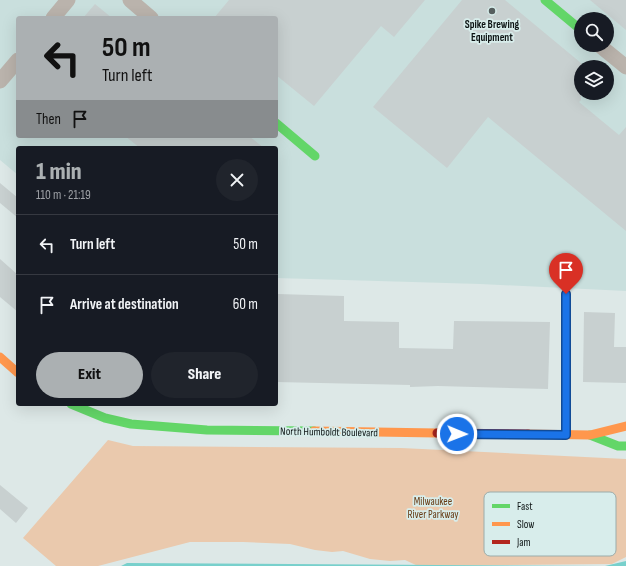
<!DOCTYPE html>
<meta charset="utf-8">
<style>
body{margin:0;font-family:"Sofia Sans Condensed",sans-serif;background:#20242c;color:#f1f3f6;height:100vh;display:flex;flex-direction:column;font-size:15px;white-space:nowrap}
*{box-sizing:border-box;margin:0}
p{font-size:13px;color:#9ea1a6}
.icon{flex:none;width:22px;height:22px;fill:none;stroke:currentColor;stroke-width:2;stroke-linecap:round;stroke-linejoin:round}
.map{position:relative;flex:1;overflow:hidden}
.details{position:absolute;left:16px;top:146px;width:262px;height:260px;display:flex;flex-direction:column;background:#171b24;border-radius:4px;box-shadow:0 4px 16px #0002}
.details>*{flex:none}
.hud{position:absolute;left:16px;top:16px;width:262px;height:122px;border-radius:4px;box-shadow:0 4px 16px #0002;background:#abb0b2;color:#111;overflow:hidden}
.fabs{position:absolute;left:574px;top:12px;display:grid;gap:8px}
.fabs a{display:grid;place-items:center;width:40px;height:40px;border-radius:50%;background:#171b24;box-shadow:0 4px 16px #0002;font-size:20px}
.pin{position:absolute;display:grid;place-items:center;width:34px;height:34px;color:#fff;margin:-41px -17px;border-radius:50% 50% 50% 0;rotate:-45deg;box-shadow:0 0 4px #0007}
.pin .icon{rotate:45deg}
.me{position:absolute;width:44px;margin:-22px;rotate:91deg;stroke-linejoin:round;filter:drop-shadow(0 0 3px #0008)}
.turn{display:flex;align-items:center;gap:14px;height:84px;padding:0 20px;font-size:18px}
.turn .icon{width:52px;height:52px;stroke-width:2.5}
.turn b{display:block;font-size:28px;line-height:34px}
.then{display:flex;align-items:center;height:38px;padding:0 20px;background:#0003;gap:8px;font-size:15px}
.round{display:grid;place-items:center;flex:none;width:42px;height:42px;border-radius:21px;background:#20242c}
.headline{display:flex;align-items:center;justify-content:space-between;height:68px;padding:0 20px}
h1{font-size:24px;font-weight:800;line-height:30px;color:#abb0b2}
.action{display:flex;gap:8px;margin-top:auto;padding:8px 20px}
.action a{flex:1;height:46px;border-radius:24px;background:#abb0b2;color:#111;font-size:16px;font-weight:800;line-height:46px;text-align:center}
.action a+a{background:#20242c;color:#f1f3f6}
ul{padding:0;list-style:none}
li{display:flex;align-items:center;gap:12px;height:60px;padding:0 20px;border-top:1px solid #363941}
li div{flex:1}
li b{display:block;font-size:15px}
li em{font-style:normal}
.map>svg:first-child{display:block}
</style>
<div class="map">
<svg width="626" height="566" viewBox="0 0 626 566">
<rect width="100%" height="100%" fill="#dde8e7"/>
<!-- built -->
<path fill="#c9dfdd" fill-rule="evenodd" d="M 0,0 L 626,0 L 626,291 L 480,284 L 276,278 L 276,148 L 18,148 L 18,175 L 0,160 ZM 18,18 L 276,18 L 276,136 L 18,136 ZM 581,19 L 607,19 L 607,45 L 581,45 ZM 581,67 L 607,67 L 607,93 L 581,93 Z"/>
<!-- green -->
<polygon fill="#eac9ad" points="108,440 133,446 401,448 626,459 626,557 612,564 418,566 405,560 390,561 370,559 343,551 332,552 315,550 290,544 243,542 190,542 98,566 56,566 23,538"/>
<!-- water -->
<polygon fill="#78d0cc" points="626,561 626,566 121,566 127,563 605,566"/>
<!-- building -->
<g fill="#c8d0d0">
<polygon points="229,0 425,0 394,37 381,26 314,106 276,75 276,18 214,18"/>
<polygon points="462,0 505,0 581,63 581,100 579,102 619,135 626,127 626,231 488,117 447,168 373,107"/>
<polygon points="590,0 626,0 626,30"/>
<polygon points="95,4 112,18 83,18"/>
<polygon points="125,136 249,136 264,148 140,148"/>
<polygon points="0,183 18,198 18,218 0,203"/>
<polygon points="0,259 18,275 18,312 0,297"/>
<polygon points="278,294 344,296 344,321 399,322 399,348 453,349 454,321 550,322 548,389 438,386 410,387 410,385 276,382"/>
<polygon points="584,312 615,313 614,347 626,347 626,383 583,382"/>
<polygon points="0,485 28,508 16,523 0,509"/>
</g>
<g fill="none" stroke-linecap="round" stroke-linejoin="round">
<!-- street -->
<g stroke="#bab3ac" stroke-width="15">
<polyline points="130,0 151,18"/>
<polyline points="53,18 68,0"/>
<polyline points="599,45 626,67"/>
<polyline points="0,81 18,60"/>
</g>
<!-- fast -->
<g stroke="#63d668" stroke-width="9">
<polyline points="545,0 581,30"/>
<polyline points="276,123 315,156"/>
<polyline points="71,404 105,418 131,424 207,430 314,431"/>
<polyline points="590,435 618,446 626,446"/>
</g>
<!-- slow -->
<g stroke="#ff974d" stroke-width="9">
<polyline points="566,294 566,435"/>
<polyline points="0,357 18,373"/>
<polyline points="314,431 437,433"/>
<polyline points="528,434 590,435 626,426"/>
</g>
<!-- jam -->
<polyline stroke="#b3261e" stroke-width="9" points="437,433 528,434"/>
</g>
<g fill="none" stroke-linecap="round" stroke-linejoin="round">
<defs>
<polyline id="route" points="457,434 566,435 566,294"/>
</defs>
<!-- route casing -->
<use href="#route" stroke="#114b97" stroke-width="10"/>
<!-- route -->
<use href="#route" stroke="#1a73e8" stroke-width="7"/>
</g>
<!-- markers -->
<circle fill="#565e5e" stroke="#d8edeb" stroke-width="1.5" cx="492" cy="11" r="4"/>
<g text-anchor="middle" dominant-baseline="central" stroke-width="3.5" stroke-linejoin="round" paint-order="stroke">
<!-- poi labels -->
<g font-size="11" font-weight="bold" fill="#0d1414" stroke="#d8edeb">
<text x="492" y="24">Spike Brewing<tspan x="492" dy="13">Equipment</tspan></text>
</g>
<!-- street labels -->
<g font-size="11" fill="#0d1414" stroke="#d8edeb">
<text transform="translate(329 432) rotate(1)">North Humboldt Boulevard</text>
</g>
<!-- park labels -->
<g font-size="11" fill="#673a13" stroke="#d8edeb">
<text x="433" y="501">Milwaukee<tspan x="433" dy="13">River Parkway</tspan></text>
</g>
</g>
<!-- legend -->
<rect x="484" y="492" width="132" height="64" rx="6" fill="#d8edeb" stroke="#9bacaa" stroke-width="1"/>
<rect x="492" y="504" width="18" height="4" fill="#63d668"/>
<rect x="492" y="522" width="18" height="4" fill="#ff974d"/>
<rect x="492" y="540" width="18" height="4" fill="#b3261e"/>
<g font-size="11" fill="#0d1414">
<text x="517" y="510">Fast</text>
<text x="517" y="528">Slow</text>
<text x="517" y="546">Jam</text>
</g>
</svg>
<div class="fabs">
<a><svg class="icon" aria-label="search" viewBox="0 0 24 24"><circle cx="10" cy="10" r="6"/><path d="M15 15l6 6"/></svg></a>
<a><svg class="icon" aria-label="layers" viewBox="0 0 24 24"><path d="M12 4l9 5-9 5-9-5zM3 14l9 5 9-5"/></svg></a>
</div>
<div class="pin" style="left:566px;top:294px;background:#d93025"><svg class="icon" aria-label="arrive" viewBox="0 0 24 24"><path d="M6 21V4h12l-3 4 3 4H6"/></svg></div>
<svg class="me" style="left:457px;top:434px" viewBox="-20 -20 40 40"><circle r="17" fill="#1a73e8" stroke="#fff" stroke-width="3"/><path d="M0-11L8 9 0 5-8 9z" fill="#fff"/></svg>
<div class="hud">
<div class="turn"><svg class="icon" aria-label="left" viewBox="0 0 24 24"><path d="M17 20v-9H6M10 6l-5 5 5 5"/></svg><div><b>50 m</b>Turn left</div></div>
<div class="then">Then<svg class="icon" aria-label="arrive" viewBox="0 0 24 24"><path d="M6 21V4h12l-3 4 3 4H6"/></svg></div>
</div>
<section class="details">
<div class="headline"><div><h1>1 min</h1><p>110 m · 21:19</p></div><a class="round"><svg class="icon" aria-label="close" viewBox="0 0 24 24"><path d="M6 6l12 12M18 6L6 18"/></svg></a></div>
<ul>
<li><svg class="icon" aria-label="left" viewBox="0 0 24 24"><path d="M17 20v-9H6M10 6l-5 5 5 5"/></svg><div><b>Turn left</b></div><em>50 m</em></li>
<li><svg class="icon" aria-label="arrive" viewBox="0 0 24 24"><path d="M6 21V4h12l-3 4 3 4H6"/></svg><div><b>Arrive at destination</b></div><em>60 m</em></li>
</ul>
<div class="action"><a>Exit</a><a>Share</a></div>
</section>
</div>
